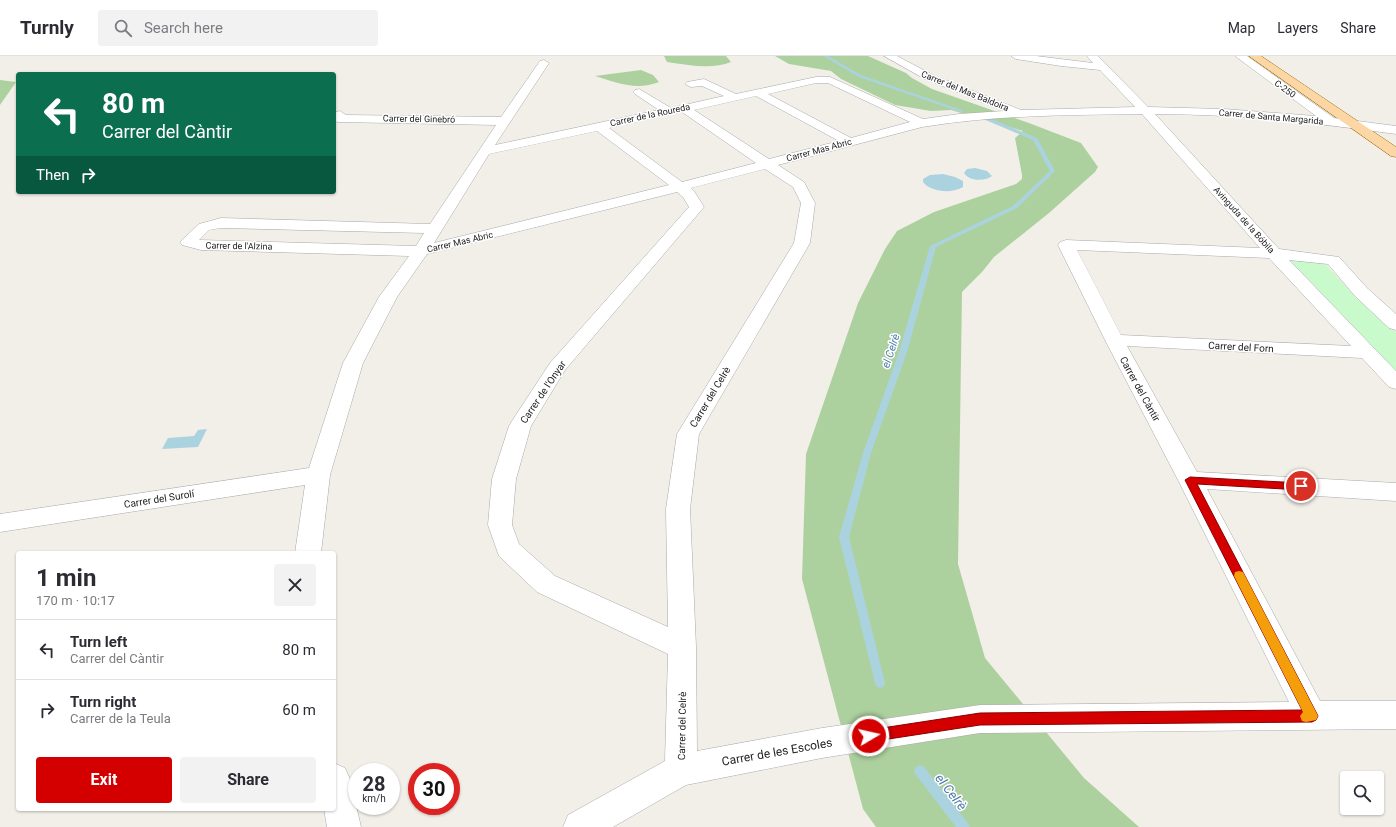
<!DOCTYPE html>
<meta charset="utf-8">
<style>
body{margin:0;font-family:Roboto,sans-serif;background:#f2f2f3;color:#2b2b33;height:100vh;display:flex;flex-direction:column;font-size:15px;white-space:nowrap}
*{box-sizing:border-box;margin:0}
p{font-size:13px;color:#7c7c81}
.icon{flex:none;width:22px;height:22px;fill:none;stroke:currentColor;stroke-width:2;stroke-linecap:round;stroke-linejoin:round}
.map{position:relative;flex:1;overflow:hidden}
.sheet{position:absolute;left:16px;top:495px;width:320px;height:260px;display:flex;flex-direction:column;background:#fff;border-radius:4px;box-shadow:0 1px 3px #0004}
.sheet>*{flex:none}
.top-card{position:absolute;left:16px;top:16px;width:320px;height:122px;border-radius:4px;box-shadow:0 1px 3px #0004;background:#0b6e4f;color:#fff;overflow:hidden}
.buttons{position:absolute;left:1340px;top:715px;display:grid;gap:8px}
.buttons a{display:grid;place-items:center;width:44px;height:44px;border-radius:4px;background:#fff;box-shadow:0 1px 3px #0004;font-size:20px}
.speed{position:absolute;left:348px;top:707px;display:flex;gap:8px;font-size:20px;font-weight:700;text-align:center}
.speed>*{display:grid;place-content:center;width:52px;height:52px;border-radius:50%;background:#fff;box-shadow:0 1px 3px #0004;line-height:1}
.speed small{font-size:10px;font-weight:400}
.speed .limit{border:6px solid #d22;background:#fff;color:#111}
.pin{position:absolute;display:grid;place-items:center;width:34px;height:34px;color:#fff;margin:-17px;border:2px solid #fff;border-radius:50%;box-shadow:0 1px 4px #0007}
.me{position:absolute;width:44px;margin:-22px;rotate:81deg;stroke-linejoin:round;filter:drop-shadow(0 0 3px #0008)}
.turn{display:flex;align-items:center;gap:14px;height:84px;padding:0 20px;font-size:18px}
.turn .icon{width:52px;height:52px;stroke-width:2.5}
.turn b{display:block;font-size:28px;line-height:34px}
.then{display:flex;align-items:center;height:38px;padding:0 20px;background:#0003;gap:8px;font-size:15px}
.round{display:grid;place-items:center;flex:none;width:42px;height:42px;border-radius:4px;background:#f2f2f3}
.summary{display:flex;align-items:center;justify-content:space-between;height:68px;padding:0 20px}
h1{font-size:24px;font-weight:700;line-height:30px}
.cta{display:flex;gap:8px;margin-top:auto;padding:8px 20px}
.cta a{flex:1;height:46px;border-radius:4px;background:#d40000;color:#fff;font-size:16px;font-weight:700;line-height:46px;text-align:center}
.cta a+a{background:#f2f2f3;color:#2b2b33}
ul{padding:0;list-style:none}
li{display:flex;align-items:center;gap:12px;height:60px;padding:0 20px;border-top:1px solid #e1e1e2}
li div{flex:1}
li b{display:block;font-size:15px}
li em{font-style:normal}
header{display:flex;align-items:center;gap:24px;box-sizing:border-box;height:56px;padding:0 20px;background:#fff;border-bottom:1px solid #e1e1e2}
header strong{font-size:19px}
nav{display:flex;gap:22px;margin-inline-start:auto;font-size:14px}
.search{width:280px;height:36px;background:#f2f2f3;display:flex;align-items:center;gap:10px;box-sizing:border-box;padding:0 14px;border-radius:4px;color:#7c7c81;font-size:15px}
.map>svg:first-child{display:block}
</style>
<header>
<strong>Turnly</strong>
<div class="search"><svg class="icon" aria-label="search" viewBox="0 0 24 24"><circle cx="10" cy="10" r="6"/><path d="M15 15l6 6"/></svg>Search here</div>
<nav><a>Map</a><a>Layers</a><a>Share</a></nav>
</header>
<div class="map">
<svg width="1396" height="771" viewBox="0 0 1396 771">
<rect width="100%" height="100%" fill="#f2efe9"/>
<!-- forest -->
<g fill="#add19e">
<path d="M 664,0 L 726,0 L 731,6 C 712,14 688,9 667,6 Z"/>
<polygon points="775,0 868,0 906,17 912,22 932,33 1029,67 1081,87 1098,111 1095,116 1049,157 994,201 982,216 962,236 958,508 985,602 1084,722 1139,771 876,771 863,753 802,523 806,398 858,247 885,193 897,175 934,156 1016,128 1022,123 1022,119 1015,82 1023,75 951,54 931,55 895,49 841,23 831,15 789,8"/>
<path d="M 641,14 L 653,19 L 659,26 C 637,35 617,27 595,20 Z"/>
<polygon points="0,24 16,26 0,49"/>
</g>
<!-- park -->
<polygon fill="#c8facc" points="1289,203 1325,208 1350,235 1396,276 1396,316"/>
<!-- water -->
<g fill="#aad3df">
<path d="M 975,112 L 987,115 L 992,120 C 984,126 969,125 964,117 L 967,113 Z"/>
<path d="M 943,118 L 955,121 L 963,125 L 963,131 C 952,138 930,136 923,126 L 923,123 L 930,119 Z"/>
<polygon points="207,373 198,391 162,393 168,382 194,380 198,374"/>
</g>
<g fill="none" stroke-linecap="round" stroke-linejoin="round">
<!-- stream -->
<g fill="#aad3df" fill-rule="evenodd">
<polygon points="823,0 828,0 861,19 964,55 960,56 859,21"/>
<polygon points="988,63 992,63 1037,82 1055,115 1017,152 936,191 907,296 871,397 849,481 885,627 884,630 880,632 876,630 875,627 839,481 863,397 899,296 930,190 1013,150 1050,115 1033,84 988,65"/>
<polygon points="920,709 924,711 968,767 970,771 956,771 916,719 914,715 916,711"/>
</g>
<defs>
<g id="minor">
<path d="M 884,0 L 897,0 L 933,19 L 1021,54 L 1135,51 L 1100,14 L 1061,10 L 1016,3 L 1011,0 L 1036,0 L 1093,7 L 1087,0 L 1098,0 L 1148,51 L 1224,53 L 1316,60 L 1235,0 L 1247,0 L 1334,62 L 1396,70 L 1396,78 C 1316,67 1236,58 1155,58 L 1279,193 L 1339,201 L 1367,232 L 1396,258 L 1396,274 L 1389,272 L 1355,240 L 1328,208 L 1289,204 L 1396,315 L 1396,333 L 1389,331 L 1362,302 L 1127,290 L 1197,416 L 1396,427 L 1396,445 L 1207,433 L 1320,645 L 1396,645 L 1396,673 L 980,677 L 822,702 L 686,729 L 613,771 L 563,771 L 568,759 L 665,705 L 668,598 L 537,536 L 499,500 L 488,469 L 492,423 L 509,370 L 512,365 L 550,307 L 689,151 L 683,141 L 677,136 L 427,198 L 397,241 L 363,307 L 330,419 L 321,497 L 295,497 L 305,429 L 0,476 L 0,458 L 309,412 L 343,307 L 379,241 L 409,200 L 201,194 L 182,189 L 180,186 L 199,168 L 221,162 L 430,168 L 496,69 L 338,66 L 334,65 L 336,56 L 340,55 L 346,59 L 501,61 L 540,5 L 544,4 L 549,7 L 495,89 L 659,54 L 635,38 L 633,36 L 635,34 L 639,33 L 671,52 L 724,40 L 702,30 L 691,31 L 685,28 L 687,26 L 704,23 L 736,38 L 816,21 L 830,21 L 923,63 L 959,58 L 1004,55 L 925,23 ZM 816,27 L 828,27 L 910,66 L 851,82 L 768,38 ZM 756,40 L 839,85 L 769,103 L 694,54 ZM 682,56 L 756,107 L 682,126 L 609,72 ZM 1142,58 L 1260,192 L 1066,184 L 1060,186 L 1058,189 L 1105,284 L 1178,424 L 1289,646 L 980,649 L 822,672 L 697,695 L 696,591 L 690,453 L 699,378 L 810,187 L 815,147 L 804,126 L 778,109 L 922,71 C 994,59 1069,59 1142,58 ZM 597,75 L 669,129 L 434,187 L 489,98 ZM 765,113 L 793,131 L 801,147 L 794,187 L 677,378 L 666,453 L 668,571 L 555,520 L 519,488 L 512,469 L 516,423 L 531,370 L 565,314 L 704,151 L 694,135 L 691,132 ZM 221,172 L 424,177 L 416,190 L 199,184 L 209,174 ZM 1077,194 L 1269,202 L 1351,290 L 1121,279 Z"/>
<polygon points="334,707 345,712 350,723 361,771 327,771 324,753 334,753"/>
</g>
<polygon id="major" points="1249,0 1261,0 1396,91 1396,101 1391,100"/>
</defs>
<!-- minor casing -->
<use href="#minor" stroke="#a9a9a9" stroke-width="1"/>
<!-- major casing -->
<use href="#major" stroke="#a06b00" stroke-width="1"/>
<!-- minor -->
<use href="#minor" fill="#fff" fill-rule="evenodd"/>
<!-- major -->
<use href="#major" fill="#fcd6a4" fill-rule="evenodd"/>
</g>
<!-- route -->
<polygon fill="#d40000" stroke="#8a0000" points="1190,421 1301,427 1306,430 1301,434 1197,428 1316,656 1318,660 1316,664 1312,666 980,669 869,686 865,684 863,680 865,675 869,674 980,657 1302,654 1185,424"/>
<!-- slow -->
<polygon fill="#f59e0b" points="1239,515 1243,516 1316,656 1318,660 1316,664 1306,666 1302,665 1300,660 1303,656 1234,520 1235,516"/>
<g text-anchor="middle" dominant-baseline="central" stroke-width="3" stroke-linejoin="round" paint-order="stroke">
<!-- far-street labels -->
<g font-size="9" fill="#222" stroke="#fff">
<text transform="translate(1285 33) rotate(36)">C-250</text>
<text transform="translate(965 35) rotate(22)">Carrer del Mas Baldoira</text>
<text transform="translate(650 59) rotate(-12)">Carrer de la Roureda</text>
<text transform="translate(1271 61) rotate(5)">Carrer de Santa Margarida</text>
<text transform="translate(419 63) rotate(1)">Carrer del Ginebró</text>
<text transform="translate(819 94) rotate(-15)">Carrer Mas Abric</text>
<text transform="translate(1244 164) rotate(48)">Avinguda de la Bóbila</text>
<text transform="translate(460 186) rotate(-13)">Carrer Mas Abric</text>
<text transform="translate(239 190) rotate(1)">Carrer de l'Alzina</text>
</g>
<!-- street labels -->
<g font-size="10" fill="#222" stroke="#fff">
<text transform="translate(1241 291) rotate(3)">Carrer del Forn</text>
<text transform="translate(1140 333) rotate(61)">Carrer del Càntir</text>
<text transform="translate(543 336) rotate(-56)">Carrer de l'Onyar</text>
<text transform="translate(710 341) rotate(-59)">Carrer del Celrè</text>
<text transform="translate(159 443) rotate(-9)">Carrer del Surolí</text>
<text transform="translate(682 670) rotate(-89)">Carrer del Celrè</text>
</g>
<!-- water labels -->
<g font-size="11" font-style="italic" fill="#4a7aab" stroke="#fff">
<text transform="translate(891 295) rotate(-72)">el Celrè</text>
</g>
<!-- near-street labels -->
<g font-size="12" fill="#222" stroke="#fff">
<text transform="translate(777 696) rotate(-10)">Carrer de les Escoles</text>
</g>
<!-- near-water labels -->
<g font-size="13" font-style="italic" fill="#4a7aab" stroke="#fff">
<text transform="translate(951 736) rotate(52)">el Celrè</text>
</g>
</g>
</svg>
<div class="buttons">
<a><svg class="icon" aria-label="search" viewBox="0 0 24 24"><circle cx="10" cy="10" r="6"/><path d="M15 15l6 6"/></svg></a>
</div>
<div class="speed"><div>28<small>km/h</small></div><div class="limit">30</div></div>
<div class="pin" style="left:1301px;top:430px;background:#d93025"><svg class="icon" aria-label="arrive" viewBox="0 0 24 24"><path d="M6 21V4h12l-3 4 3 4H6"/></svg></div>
<svg class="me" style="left:869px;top:680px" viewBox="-20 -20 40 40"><circle r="17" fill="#d40000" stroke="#fff" stroke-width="3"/><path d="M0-11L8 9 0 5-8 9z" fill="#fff"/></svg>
<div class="top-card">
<div class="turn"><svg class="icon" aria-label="left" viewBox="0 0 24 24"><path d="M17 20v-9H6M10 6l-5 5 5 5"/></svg><div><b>80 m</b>Carrer del Càntir</div></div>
<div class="then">Then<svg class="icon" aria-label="right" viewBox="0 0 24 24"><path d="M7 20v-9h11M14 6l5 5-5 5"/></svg></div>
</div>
<section class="sheet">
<div class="summary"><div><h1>1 min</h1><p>170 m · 10:17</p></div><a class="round"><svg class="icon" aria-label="close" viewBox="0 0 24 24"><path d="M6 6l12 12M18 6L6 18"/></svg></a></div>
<ul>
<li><svg class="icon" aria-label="left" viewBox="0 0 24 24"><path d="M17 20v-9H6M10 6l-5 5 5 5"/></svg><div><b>Turn left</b><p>Carrer del Càntir</p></div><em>80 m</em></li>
<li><svg class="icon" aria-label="right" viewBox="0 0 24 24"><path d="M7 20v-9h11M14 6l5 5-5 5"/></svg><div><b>Turn right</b><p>Carrer de la Teula</p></div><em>60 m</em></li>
</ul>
<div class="cta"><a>Exit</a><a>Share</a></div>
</section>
</div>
